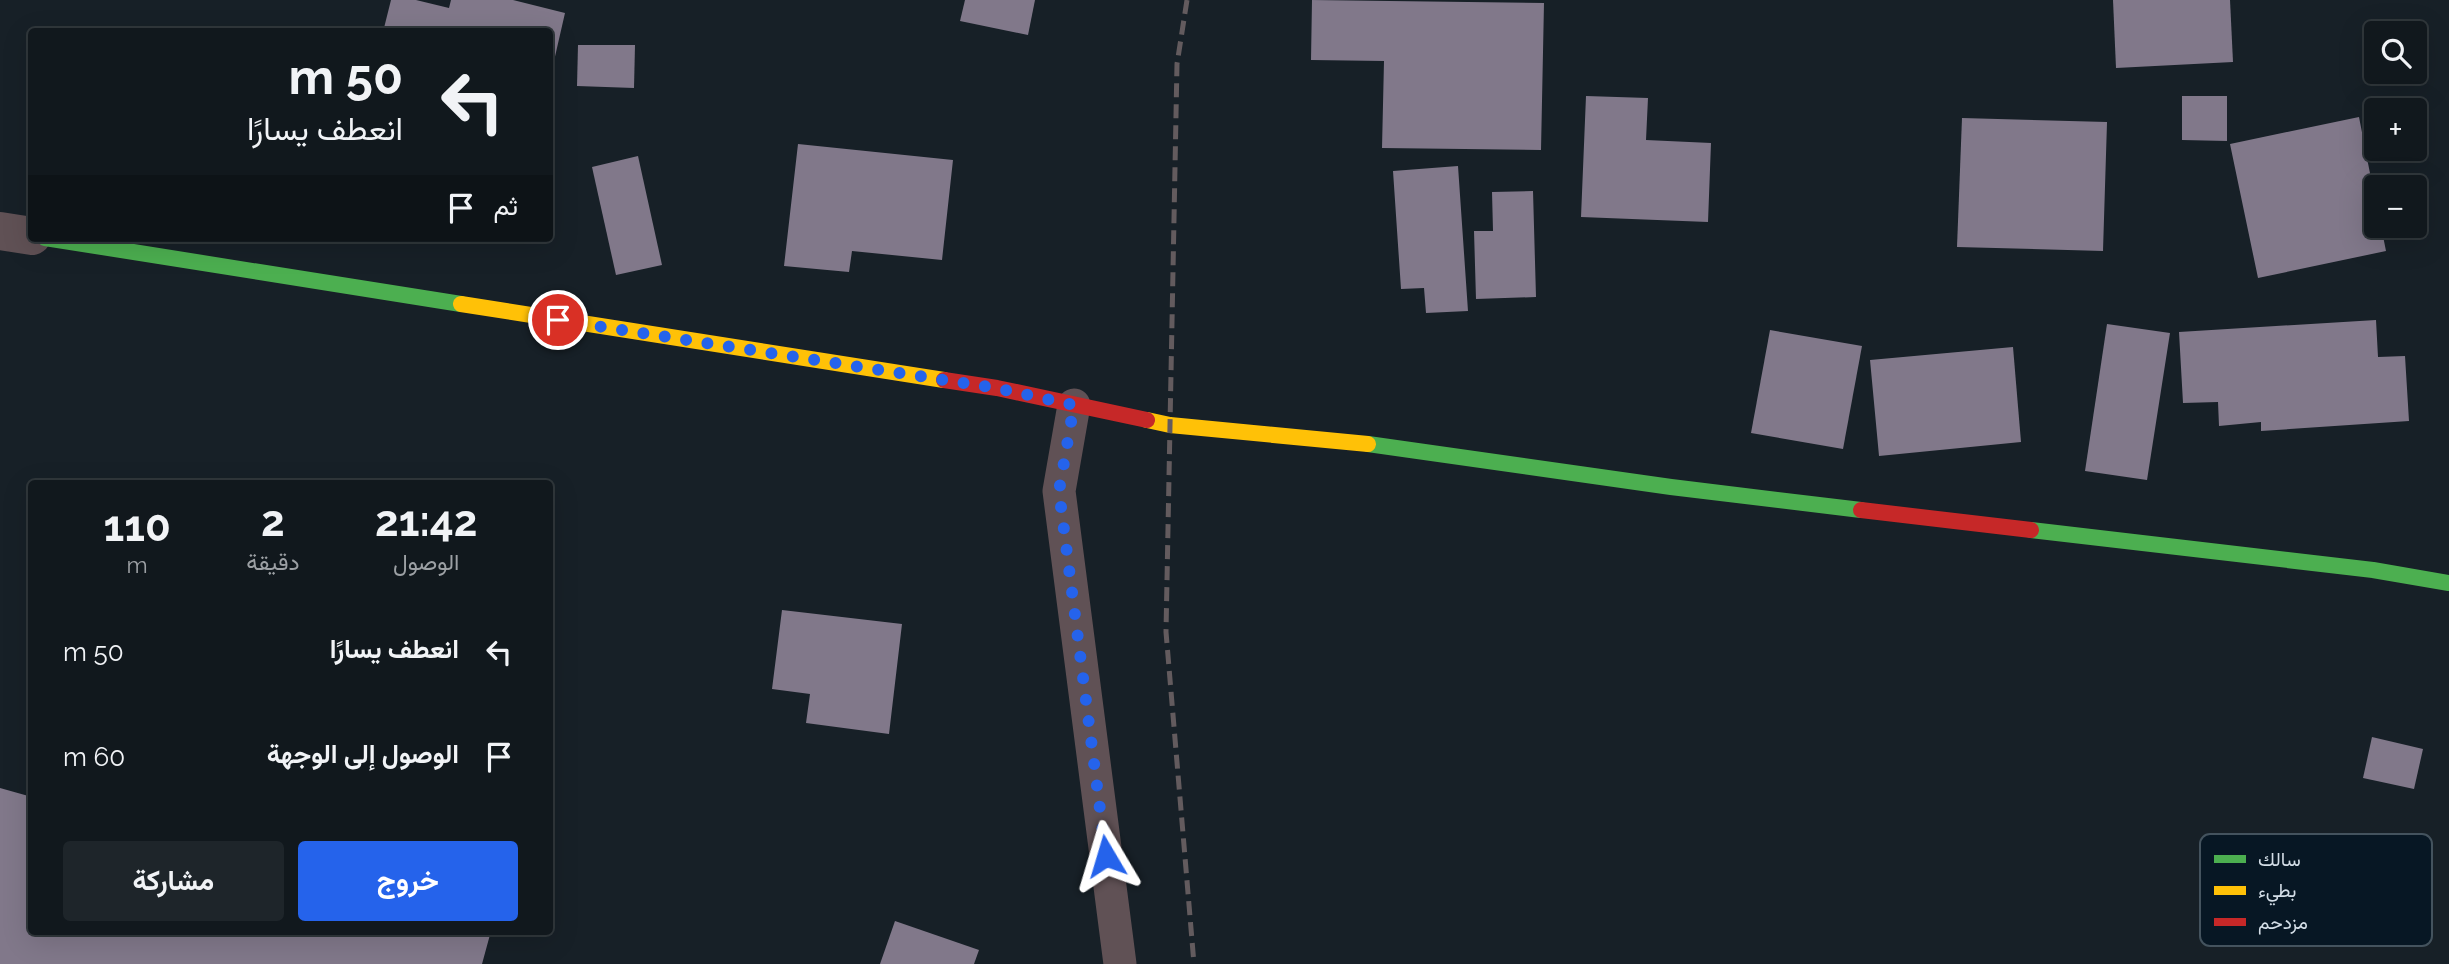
<!DOCTYPE html>
<html lang="ar">
<meta charset="utf-8">
<style>
body{margin:0;font-family:Raleway,Vazirmatn,sans-serif;background:#1e252a;color:#f1f3f6;direction:rtl;height:100vh;display:flex;flex-direction:column;font-size:26px;white-space:nowrap}
*{box-sizing:border-box;margin:0}
p{font-size:23px;color:#9ca0a4}
.icon{flex:none;width:38px;height:38px;fill:none;stroke:currentColor;stroke-width:2;stroke-linecap:round;stroke-linejoin:round}
.map{position:relative;flex:1;overflow:hidden;direction:ltr}
.side{position:absolute;left:28px;top:480px;width:525px;height:455px;display:flex;flex-direction:column;background:#11181d;border-radius:7px;box-shadow:0 7px 28px #0002,0 0 0 2px #30373b;direction:rtl}
.side>*{flex:none}
.banner{position:absolute;left:28px;top:28px;width:525px;height:214px;border-radius:7px;box-shadow:0 7px 28px #0002,0 0 0 2px #30373b;direction:rtl;background:#11181d;color:#f1f3f6;overflow:hidden}
.controls{position:absolute;left:2364px;top:21px;display:grid;gap:14px}
.controls a{display:grid;place-items:center;width:63px;height:63px;border-radius:7px;background:#11181d;box-shadow:0 7px 28px #0002,0 0 0 2px #30373b;font-size:35px}
.pin{position:absolute;display:grid;place-items:center;width:60px;height:60px;color:#fff;margin:-30px;border:4px solid #fff;border-radius:50%;box-shadow:0 2px 7px #0007}
.me{position:absolute;width:77px;margin:-38px;rotate:353deg;stroke-linejoin:round;filter:drop-shadow(0 0 5px #0008)}
.turn{display:flex;align-items:center;gap:24px;height:147px;padding:0 35px;font-size:32px}
.turn .icon{width:91px;height:91px;stroke-width:2.5}
.turn b{display:block;font-size:49px;line-height:60px}
.then{display:flex;align-items:center;height:66px;padding:0 35px;background:#0003;gap:14px;font-size:26px}
.eta{display:flex;justify-content:space-evenly;align-items:center;height:119px;text-align:center}
.eta b{font-size:42px;font-weight:700;line-height:49px}
.button{display:flex;gap:14px;margin-top:auto;padding:14px 35px}
.button a{flex:1;height:80px;border-radius:7px;background:#2563eb;color:#fff;font-size:28px;font-weight:700;line-height:80px;text-align:center}
.button a+a{background:#1e252a;color:#f1f3f6}
ul{padding:0;list-style:none}
li{display:flex;align-items:center;gap:21px;height:105px;padding:0 35px}
li div{flex:1}
li b{display:block;font-size:26px}
li em{font-style:normal}
.map>svg:first-child{display:block}
</style>
<div class="map">
<svg width="2449" height="964" viewBox="0 0 2449 964">
<rect width="100%" height="100%" fill="#172027"/>
<!-- building -->
<g fill="#81788a">
<polygon points="391,0 416,0 449,8 451,0 513,0 565,13 551,74 550,32 383,32"/>
<polygon points="965,0 1035,0 1028,35 960,21"/>
<polygon points="1312,0 1544,3 1541,150 1382,148 1384,61 1311,60"/>
<polygon points="2113,0 2230,0 2233,62 2116,68"/>
<polygon points="578,45 635,45 634,88 577,86"/>
<polygon points="1586,96 1648,98 1646,140 1711,143 1708,222 1581,217"/>
<polygon points="2182,96 2227,96 2227,141 2182,140"/>
<polygon points="2359,117 2376,204 2376,226 2381,226 2386,251 2258,278 2230,144"/>
<polygon points="1962,118 2107,122 2103,251 1957,247"/>
<polygon points="798,144 953,160 942,260 852,251 849,272 784,266"/>
<polygon points="638,156 662,265 616,275 592,167"/>
<polygon points="1458,166 1468,311 1426,313 1424,288 1401,289 1393,171"/>
<polygon points="1533,191 1536,297 1476,299 1474,231 1493,231 1492,192"/>
<polygon points="2376,320 2378,357 2405,356 2409,421 2261,431 2261,422 2219,426 2218,402 2183,403 2179,332"/>
<polygon points="2107,324 2170,333 2147,480 2085,471"/>
<polygon points="1770,330 1862,346 1843,449 1751,433"/>
<polygon points="2013,347 2021,442 1879,456 1870,360"/>
<polygon points="782,610 902,624 889,734 806,723 810,694 772,689"/>
<polygon points="2372,737 2423,749 2414,789 2363,778"/>
<polygon points="0,788 32,797 32,931 491,931 482,964 0,964"/>
<polygon points="895,921 979,950 974,964 880,964"/>
</g>
<g fill="none" stroke-linecap="round" stroke-linejoin="round">
<!-- lane -->
<polyline stroke="#605155" stroke-width="33" points="1074,405 1059,491 1120,964"/>
<!-- street -->
<polyline stroke="#605155" stroke-width="38" points="0,231 32,236"/>
<!-- fast -->
<g stroke="#4caf50" stroke-width="16">
<polyline points="45,238 461,304"/>
<polyline points="1368,444 1671,487 1861,510"/>
<polyline points="2031,530 2373,570 2449,583"/>
</g>
<!-- slow -->
<g stroke="#ffc107" stroke-width="16">
<polyline points="461,304 944,380"/>
<polyline points="1147,420 1170,425 1368,444"/>
</g>
<!-- jam -->
<g stroke="#c62828" stroke-width="16">
<polyline points="944,380 997,388 1147,420"/>
<polyline points="1861,510 2031,530"/>
</g>
<!-- rail -->
<polyline stroke="#635b5e" stroke-width="5" stroke-dasharray="14 7" stroke-linecap="butt" points="1187,0 1177,64 1166,632 1194,964"/>
</g>
<g fill="none" stroke-linecap="round" stroke-linejoin="round">
<!-- route -->
<polyline stroke="#2563eb" stroke-width="12" stroke-dasharray="0 21.6" points="558,320 996,388 1074,405 1059,491 1106,856"/>
</g>
<!-- legend -->
<rect x="2200" y="834" width="232" height="112" rx="10" fill="#071724" stroke="#44535e" stroke-width="2"/>
<rect x="2214" y="855" width="32" height="8" fill="#4caf50"/>
<rect x="2214" y="886" width="32" height="9" fill="#ffc107"/>
<rect x="2214" y="918" width="32" height="8" fill="#c62828"/>
<g font-size="19" fill="#d4dee7">
<text x="2258" y="866">سالك</text>
<text x="2258" y="897">بطيء</text>
<text x="2258" y="929">مزدحم</text>
</g>
</svg>
<div class="controls">
<a><svg class="icon" aria-label="search" viewBox="0 0 24 24"><circle cx="10" cy="10" r="6"/><path d="M15 15l6 6"/></svg></a>
<a>+</a>
<a>−</a>
</div>
<div class="pin" style="left:558px;top:320px;background:#d93025"><svg class="icon" aria-label="arrive" viewBox="0 0 24 24"><path d="M6 21V4h12l-3 4 3 4H6"/></svg></div>
<svg class="me" style="left:1106px;top:856px" viewBox="-20 -20 40 40"><path d="M0-17L14 15 0 8-14 15z" fill="#2563eb" stroke="#fff" stroke-width="4"/></svg>
<div class="banner">
<div class="turn"><svg class="icon" aria-label="left" viewBox="0 0 24 24"><path d="M17 20v-9H6M10 6l-5 5 5 5"/></svg><div><b>50 m</b>انعطف يسارًا</div></div>
<div class="then">ثم<svg class="icon" aria-label="arrive" viewBox="0 0 24 24"><path d="M6 21V4h12l-3 4 3 4H6"/></svg></div>
</div>
<section class="side">
<div class="eta">
<div><b>21:42</b><p>الوصول</p></div>
<div><b>2</b><p>دقيقة</p></div>
<div><b>110</b><p>m</p></div>
</div>
<ul>
<li><svg class="icon" aria-label="left" viewBox="0 0 24 24"><path d="M17 20v-9H6M10 6l-5 5 5 5"/></svg><div><b>انعطف يسارًا</b></div><em>50 m</em></li>
<li><svg class="icon" aria-label="arrive" viewBox="0 0 24 24"><path d="M6 21V4h12l-3 4 3 4H6"/></svg><div><b>الوصول إلى الوجهة</b></div><em>60 m</em></li>
</ul>
<div class="button"><a>خروج</a><a>مشاركة</a></div>
</section>
</div>
